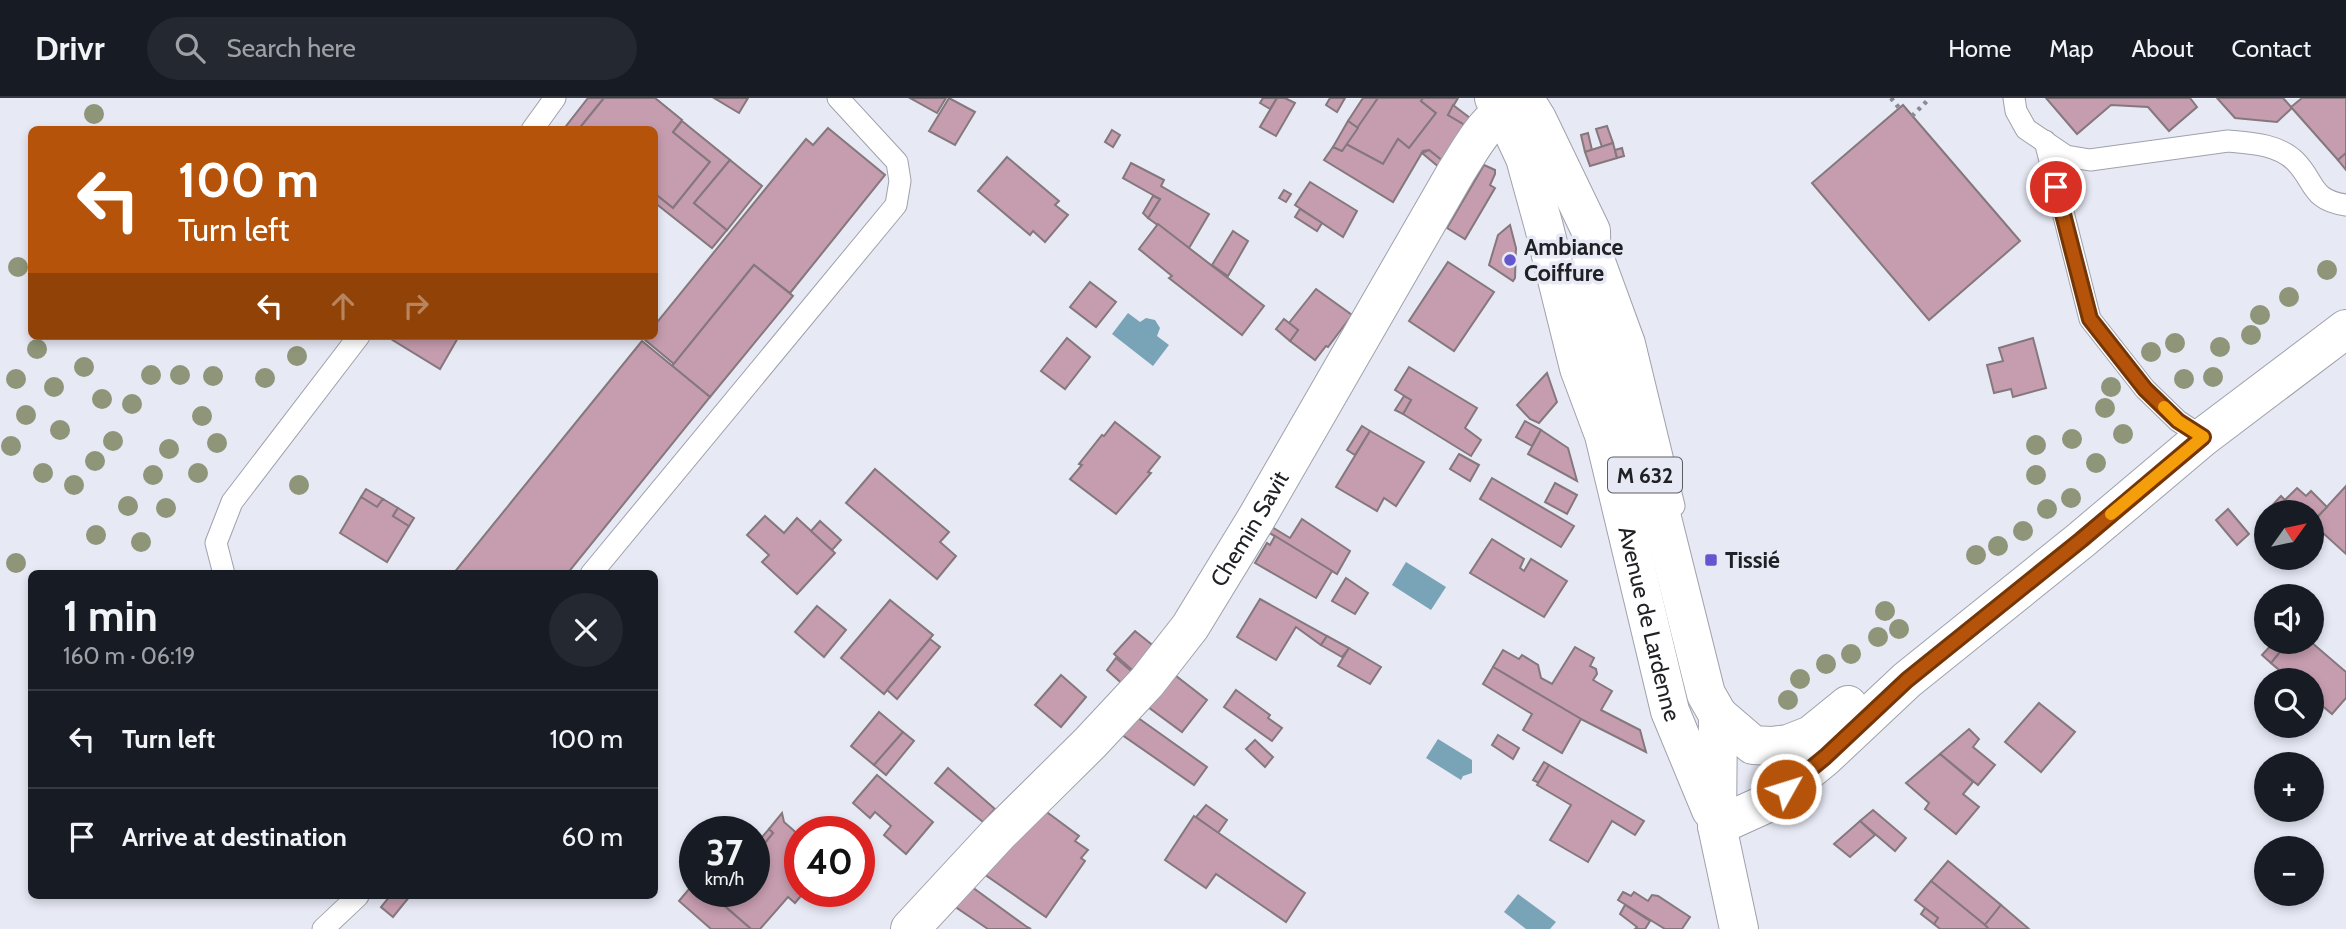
<!DOCTYPE html>
<meta charset="utf-8">
<style>
body{margin:0;font-family:Cabin,sans-serif;background:#242831;color:#f1f3f6;height:100vh;display:flex;flex-direction:column;font-size:26px;white-space:nowrap}
*{box-sizing:border-box;margin:0}
p{font-size:23px;color:#9ea1a6}
.icon{flex:none;width:38px;height:38px;fill:none;stroke:currentColor;stroke-width:2;stroke-linecap:round;stroke-linejoin:round}
.map{position:relative;flex:1;overflow:hidden}
.sheet{position:absolute;left:28px;top:472px;width:630px;height:329px;display:flex;flex-direction:column;background:#171b24;border-radius:10px;box-shadow:0 4px 10px #0003}
.sheet>*{flex:none}
.hud{position:absolute;left:28px;top:28px;width:630px;height:214px;border-radius:10px;box-shadow:0 4px 10px #0003;background:#b45309;color:#fff;overflow:hidden}
.needle{width:46px;rotate:57deg}
.fabs{position:absolute;left:2254px;top:402px;display:grid;gap:14px}
.fabs a{display:grid;place-items:center;width:70px;height:70px;border-radius:50%;background:#171b24;box-shadow:0 4px 10px #0003;font-size:35px}
.speed{position:absolute;left:679px;top:718px;display:flex;gap:14px;font-size:35px;font-weight:700;text-align:center}
.speed>*{display:grid;place-content:center;width:91px;height:91px;border-radius:50%;background:#171b24;box-shadow:0 4px 10px #0003;line-height:1}
.speed small{font-size:18px;font-weight:400}
.speed .limit{border:10px solid #d22;background:#fff;color:#111}
.pin{position:absolute;display:grid;place-items:center;width:60px;height:60px;color:#fff;margin:-30px;border:4px solid #fff;border-radius:50%;box-shadow:0 2px 7px #0007}
.me{position:absolute;width:77px;margin:-38px;rotate:51deg;stroke-linejoin:round;filter:drop-shadow(0 0 5px #0008)}
.turn{display:flex;align-items:center;gap:24px;height:147px;padding:0 35px;font-size:32px}
.turn .icon{width:91px;height:91px;stroke-width:2.5}
.turn b{display:block;font-size:49px;line-height:60px}
.lanes{display:flex;align-items:center;height:66px;padding:0 35px;background:#0003;justify-content:center;gap:35px;direction:ltr}
.lanes .off{opacity:.35}
.round{display:grid;place-items:center;flex:none;width:74px;height:74px;border-radius:37px;background:#242831}
.summary{display:flex;align-items:center;justify-content:space-between;height:119px;padding:0 35px}
h1{font-size:42px;font-weight:700;line-height:52px}
ul{padding:0;list-style:none}
li{display:flex;align-items:center;gap:21px;height:98px;padding:0 35px;border-top:2px solid #363941}
li div{flex:1}
li b{display:block;font-size:26px}
li em{font-style:normal}
header{display:flex;align-items:center;gap:42px;box-sizing:border-box;height:98px;padding:0 35px;background:#171b24;border-bottom:2px solid #363941}
header strong{font-size:33px}
nav{display:flex;gap:38px;margin-inline-start:auto;font-size:24px}
.search{width:490px;height:63px;background:#242831;display:flex;align-items:center;gap:18px;box-sizing:border-box;padding:0 24px;border-radius:38px;color:#9ea1a6;font-size:26px}
.map>svg:first-child{display:block}
</style>
<header>
<strong>Drivr</strong>
<div class="search"><svg class="icon" aria-label="search" viewBox="0 0 24 24"><circle cx="10" cy="10" r="6"/><path d="M15 15l6 6"/></svg>Search here</div>
<nav><a>Home</a><a>Map</a><a>About</a><a>Contact</a></nav>
</header>
<div class="map">
<svg width="2346" height="831" viewBox="0 0 2346 831">
<rect width="100%" height="100%" fill="#e7e9f5"/>
<!-- water -->
<g fill="#79a4b7">
<polygon points="1128,215 1140,224 1146,220 1155,222 1160,230 1157,238 1169,247 1153,268 1112,236"/>
<polygon points="1406,464 1446,489 1431,512 1392,487"/>
<polygon points="1438,641 1472,662 1472,675 1463,678 1461,682 1426,660"/>
<polygon points="726,718 743,733 712,733"/>
<polygon points="1518,796 1556,824 1550,831 1526,831 1504,814"/>
</g>
<!-- building -->
<g fill="#c69daf" stroke="#84787d" stroke-width="2">
<polygon points="588,0 604,0 578,32 563,32"/>
<polygon points="604,0 655,0 682,22 673,34 710,64 673,110 654,95 654,32 578,32"/>
<polygon points="714,0 748,0 739,15"/>
<polygon points="910,0 946,0 937,15"/>
<polygon points="949,0 975,14 955,47 929,33"/>
<polygon points="1263,0 1277,0 1270,11 1260,5"/>
<polygon points="1277,0 1285,0 1295,5 1276,38 1260,29"/>
<polygon points="1330,0 1345,0 1337,14 1326,7"/>
<polygon points="1363,0 1378,0 1358,30 1348,23"/>
<polygon points="1378,0 1423,0 1421,3 1436,15 1409,50 1398,41 1383,66 1346,46"/>
<polygon points="1423,0 1458,0 1448,17 1465,27 1444,64 1429,52 1423,53 1393,104 1324,62 1333,49 1342,53 1346,46 1383,66 1398,41 1409,50 1436,15 1421,3"/>
<polygon points="2046,0 2190,0 2197,9 2169,33 2148,9 2111,7 2077,36"/>
<polygon points="2217,0 2283,0 2292,10 2277,24 2235,20"/>
<polygon points="2302,0 2346,0 2346,55 2338,62 2291,9"/>
<polygon points="1453,7 1470,20 1465,27 1448,17"/>
<polygon points="1903,7 2020,143 1929,222 1812,85"/>
<polygon points="682,23 730,62 694,105 727,132 712,150 654,104 654,95 673,110 710,64 673,34"/>
<polygon points="1348,23 1358,30 1342,53 1333,49"/>
<polygon points="1607,28 1613,45 1602,49 1596,31"/>
<polygon points="828,30 885,77 790,195 754,167 674,266 644,241 646,238 654,238 654,228 806,41 813,47"/>
<polygon points="1112,32 1120,37 1113,49 1105,44"/>
<polygon points="1588,35 1592,52 1585,54 1581,37"/>
<polygon points="1613,45 1617,60 1590,68 1585,54"/>
<polygon points="1622,50 1624,58 1617,60 1615,52"/>
<polygon points="1429,52 1444,64 1440,70 1422,55"/>
<polygon points="2346,55 2346,72 2338,62"/>
<polygon points="1007,59 1059,103 1055,107 1068,117 1045,144 1033,133 1030,137 978,93"/>
<polygon points="730,62 762,88 727,132 694,105"/>
<polygon points="1131,65 1164,82 1161,88 1209,116 1189,150 1148,120 1160,101 1123,80"/>
<polygon points="1484,67 1495,72 1495,76 1490,87 1495,90 1465,141 1447,130"/>
<polygon points="1310,84 1357,113 1343,139 1295,107"/>
<polygon points="1284,92 1291,96 1286,104 1279,100"/>
<polygon points="1153,98 1160,101 1148,120 1143,115"/>
<polygon points="1300,111 1322,125 1317,133 1295,119"/>
<polygon points="1158,126 1264,208 1242,237 1169,180 1172,178 1139,151"/>
<polygon points="1510,127 1516,150 1515,180 1513,183 1489,167 1498,137"/>
<polygon points="1233,133 1248,143 1228,178 1212,167"/>
<polygon points="1448,164 1494,194 1454,253 1409,223"/>
<polygon points="754,167 793,198 710,299 672,268"/>
<polygon points="1090,184 1116,204 1096,229 1070,209"/>
<polygon points="1316,191 1352,217 1328,249 1326,248 1315,262 1290,243 1298,232 1289,225"/>
<polygon points="1284,221 1298,232 1290,243 1276,231"/>
<polygon points="394,238 459,238 440,271 391,241"/>
<polygon points="1067,240 1090,259 1065,291 1041,273"/>
<polygon points="2033,240 2046,290 2013,299 2011,291 1994,295 1987,267 2003,263 1999,250"/>
<polygon points="642,243 710,299 567,476 453,476"/>
<polygon points="1409,269 1477,310 1465,330 1481,342 1471,358 1403,316 1411,302 1395,292"/>
<polygon points="1547,275 1557,304 1539,325 1530,321 1517,307"/>
<polygon points="1404,298 1411,302 1403,316 1395,312"/>
<polygon points="1525,323 1541,332 1532,348 1516,339"/>
<polygon points="1115,324 1160,359 1148,374 1151,375 1116,416 1070,381 1082,367 1079,366 1102,337 1104,338"/>
<polygon points="1362,328 1370,333 1355,357 1347,352"/>
<polygon points="1541,332 1568,350 1577,383 1528,356"/>
<polygon points="1370,333 1424,364 1396,408 1384,400 1377,413 1336,389"/>
<polygon points="1459,356 1479,367 1470,383 1450,371"/>
<polygon points="875,371 949,434 940,444 956,458 937,481 846,405"/>
<polygon points="1492,380 1574,428 1561,449 1480,401"/>
<polygon points="1555,385 1577,397 1567,416 1545,404"/>
<polygon points="2346,388 2346,456 2312,425"/>
<polygon points="2297,390 2306,398 2311,393 2327,409 2312,424 2312,415 2265,415 2281,398 2285,402"/>
<polygon points="366,391 383,401 377,409 361,399"/>
<polygon points="361,399 377,409 383,401 398,410 393,418 409,428 387,464 340,435"/>
<polygon points="398,410 414,420 409,428 393,418"/>
<polygon points="2228,411 2249,436 2237,447 2216,422"/>
<polygon points="765,418 784,435 797,420 835,455 797,496 762,464 769,457 747,437"/>
<polygon points="1302,421 1350,453 1337,476 1263,431 1267,426 1290,440"/>
<polygon points="820,423 841,442 832,452 811,433"/>
<polygon points="1275,438 1332,473 1316,500 1255,465 1267,445 1270,447"/>
<polygon points="1492,441 1524,461 1520,470 1524,473 1531,461 1567,483 1544,519 1470,475"/>
<polygon points="1346,480 1368,495 1355,516 1332,503"/>
<polygon points="1260,501 1327,538 1321,547 1296,529 1276,562 1237,539"/>
<polygon points="890,502 933,537 884,596 841,560"/>
<polygon points="817,508 846,532 824,559 795,534"/>
<polygon points="1135,533 1156,550 1138,577 1114,556"/>
<polygon points="1327,538 1349,550 1342,559 1321,547"/>
<polygon points="930,541 940,549 897,601 887,592"/>
<polygon points="2274,544 2298,544 2290,553 2284,549 2271,565 2262,557"/>
<polygon points="2298,544 2311,544 2346,574 2346,600 2332,616 2312,599 2312,583 2292,583 2271,565 2284,549 2290,553"/>
<polygon points="1575,549 1594,560 1590,568 1596,571 1597,576 1593,582 1612,593 1601,612 1640,632 1646,654 1581,621 1493,569 1503,552 1519,561 1522,557 1538,567 1541,580 1552,586"/>
<polygon points="1349,550 1381,569 1370,586 1338,568"/>
<polygon points="1116,560 1137,578 1126,589 1107,572"/>
<polygon points="1493,569 1581,621 1562,655 1523,632 1532,616 1483,586"/>
<polygon points="1171,574 1207,602 1182,634 1144,606"/>
<polygon points="1061,577 1086,599 1061,629 1035,607"/>
<polygon points="1236,592 1270,617 1268,620 1282,630 1272,643 1224,609"/>
<polygon points="2039,605 2075,634 2041,674 2005,644"/>
<polygon points="879,614 903,634 874,667 851,648"/>
<polygon points="1134,617 1207,669 1194,687 1118,634"/>
<polygon points="1969,631 1979,641 1973,649 1995,667 1978,687 1940,656"/>
<polygon points="903,634 914,643 886,677 874,667"/>
<polygon points="1498,637 1519,650 1513,661 1492,647"/>
<polygon points="1255,642 1273,659 1265,669 1246,651"/>
<polygon points="1940,656 1973,684 1963,696 1979,709 1956,736 1925,711 1929,705 1906,685"/>
<polygon points="1544,664 1549,667 1539,685 1533,682"/>
<polygon points="1549,667 1644,723 1635,737 1612,723 1588,764 1550,742 1571,707 1537,687"/>
<polygon points="948,670 995,711 983,724 935,685"/>
<polygon points="877,677 933,724 906,756 884,737 891,728 875,714 870,720 853,705"/>
<polygon points="1206,707 1227,722 1218,735 1196,719"/>
<polygon points="1044,712 1079,738 1075,743 1088,752 1081,760 1085,763 1046,819 984,776"/>
<polygon points="1873,712 1906,740 1895,753 1860,723"/>
<polygon points="782,715 784,724 800,738 800,793 805,793 795,805 788,799 760,831 751,831 717,801 724,793 754,793 754,767 764,756 759,752 773,735 769,731"/>
<polygon points="1194,718 1305,795 1286,824 1216,776 1206,790 1165,762"/>
<polygon points="1860,723 1875,737 1850,759 1834,746"/>
<polygon points="769,731 773,735 759,752 764,756 754,767 754,748"/>
<polygon points="1948,763 2001,807 1985,827 1931,783"/>
<polygon points="1931,783 1985,827 1989,831 1940,831 1934,826 1938,820 1915,802"/>
<polygon points="695,784 695,793 707,793 751,831 711,831 679,803"/>
<polygon points="972,789 1027,829 1031,831 988,831 954,808"/>
<polygon points="1623,794 1631,798 1634,794 1648,803 1652,797 1658,798 1690,819 1682,831 1665,831 1618,802"/>
<polygon points="390,798 410,798 393,819 381,809"/>
<polygon points="1625,807 1650,823 1645,831 1635,831 1637,829 1620,816"/>
<polygon points="2001,807 2029,831 1989,831 1985,827"/>
<polygon points="1925,810 1938,820 1934,826 1921,816"/>
</g>
<g fill="none" stroke-linecap="round" stroke-linejoin="round">
<defs>
<g id="lane">
<path d="M 2014,0 L 2016,13 L 2026,31 L 2066,58 L 2090,62 L 2228,43 C 2250,45 2278,46 2295,63 C 2316,84 2310,102 2346,107"/>
<polyline points="532,32 555,0"/>
<polyline points="2045,43 2090,221 2145,291 2178,323 2203,339"/>
<polyline points="1601,153 1634,243 1674,408"/>
<polyline points="224,476 216,445 232,404 359,238"/>
<polyline points="591,476 896,107 900,83 897,64 838,0"/>
<polyline points="323,831 358,798"/>
</g>
<g id="street">
<path id="s1" d="M 910,831 L 998,736 L 1090,645 L 1147,584 L 1190,529 L 1256,421 L 1456,74 C 1470,52 1482,29 1503,13 L 1535,20"/>
</g>
<g id="secondary">
<polyline points="1718,617 1753,647 1771,648 1788,646 1811,637 1848,607"/>
<polyline points="1717,728 1770,704 1825,659 1907,582 2081,442 2203,339 2346,231"/>
</g>
<g id="primary">
<path id="s2" d="M 1494,0 L 1503,13 L 1525,60 L 1544,129 L 1579,270 L 1604,337 L 1670,613 L 1711,712"/>
<polyline points="1524,0 1537,21 1591,133 1592,196 1631,344 1661,416 1706,596 1718,617 1717,728 1739,831"/>
</g>
</defs>
<!-- lane casing -->
<use href="#lane" stroke="#9fa1ac" stroke-width="23"/>
<!-- street casing -->
<use href="#street" stroke="#9fa1ac" stroke-width="40"/>
<!-- secondary casing -->
<use href="#secondary" stroke="#9fa1ac" stroke-width="40"/>
<!-- primary casing -->
<use href="#primary" stroke="#9fa1ac" stroke-width="40"/>
<!-- path -->
<g stroke="#898a93" stroke-width="4.5" stroke-dasharray="3.5 5" stroke-linecap="butt">
<polyline points="1891,0 1900,11"/>
<polyline points="1912,18 1930,0"/>
</g>
<!-- lane -->
<use href="#lane" stroke="#fff" stroke-width="21"/>
<!-- street -->
<use href="#street" stroke="#fff" stroke-width="38"/>
<!-- secondary -->
<use href="#secondary" stroke="#fff" stroke-width="38"/>
<!-- primary -->
<use href="#primary" stroke="#fff" stroke-width="38"/>
</g>
<!-- trees -->
<g fill="#8e9578">
<circle cx="94" cy="16" r="10"/>
<circle cx="18" cy="169" r="10"/>
<circle cx="2327" cy="172" r="10"/>
<circle cx="2289" cy="199" r="10"/>
<circle cx="2260" cy="217" r="10"/>
<circle cx="2251" cy="237" r="10"/>
<circle cx="2175" cy="245" r="10"/>
<circle cx="2220" cy="249" r="10"/>
<circle cx="37" cy="251" r="10"/>
<circle cx="2151" cy="254" r="10"/>
<circle cx="297" cy="258" r="10"/>
<circle cx="84" cy="269" r="10"/>
<circle cx="151" cy="277" r="10"/>
<circle cx="180" cy="277" r="10"/>
<circle cx="213" cy="278" r="10"/>
<circle cx="2213" cy="279" r="10"/>
<circle cx="265" cy="280" r="10"/>
<circle cx="16" cy="281" r="10"/>
<circle cx="2184" cy="281" r="10"/>
<circle cx="54" cy="289" r="10"/>
<circle cx="2111" cy="289" r="10"/>
<circle cx="102" cy="301" r="10"/>
<circle cx="132" cy="306" r="10"/>
<circle cx="2105" cy="310" r="10"/>
<circle cx="26" cy="317" r="10"/>
<circle cx="202" cy="318" r="10"/>
<circle cx="60" cy="332" r="10"/>
<circle cx="2123" cy="336" r="10"/>
<circle cx="2072" cy="341" r="10"/>
<circle cx="113" cy="343" r="10"/>
<circle cx="217" cy="345" r="10"/>
<circle cx="2036" cy="347" r="10"/>
<circle cx="11" cy="348" r="10"/>
<circle cx="169" cy="351" r="10"/>
<circle cx="95" cy="363" r="10"/>
<circle cx="2096" cy="365" r="10"/>
<circle cx="43" cy="375" r="10"/>
<circle cx="198" cy="375" r="10"/>
<circle cx="153" cy="377" r="10"/>
<circle cx="2036" cy="377" r="10"/>
<circle cx="74" cy="387" r="10"/>
<circle cx="299" cy="387" r="10"/>
<circle cx="2071" cy="400" r="10"/>
<circle cx="128" cy="408" r="10"/>
<circle cx="166" cy="410" r="10"/>
<circle cx="2047" cy="411" r="10"/>
<circle cx="2023" cy="433" r="10"/>
<circle cx="96" cy="437" r="10"/>
<circle cx="141" cy="444" r="10"/>
<circle cx="1998" cy="448" r="10"/>
<circle cx="1976" cy="457" r="10"/>
<circle cx="16" cy="465" r="10"/>
<circle cx="1885" cy="513" r="10"/>
<circle cx="1899" cy="531" r="10"/>
<circle cx="1878" cy="539" r="10"/>
<circle cx="1851" cy="556" r="10"/>
<circle cx="1826" cy="566" r="10"/>
<circle cx="1800" cy="581" r="10"/>
<circle cx="1788" cy="602" r="10"/>
</g>
<g fill="none" stroke-linecap="round" stroke-linejoin="round">
<defs>
<polyline id="route" points="1786,691 1825,659 1907,582 2081,442 2203,339 2178,323 2145,291 2090,221 2056,89"/>
</defs>
<!-- route casing -->
<use href="#route" stroke="#753606" stroke-width="18"/>
<!-- route -->
<use href="#route" stroke="#b45309" stroke-width="12"/>
<!-- slow -->
<polyline stroke="#f59e0b" stroke-width="12" points="2111,416 2203,339 2178,323 2164,309"/>
</g>
<!-- markers -->
<g fill="#6456cf" stroke="#e7e9f5" stroke-width="2.5">
<circle cx="1510" cy="162" r="7"/>
<rect x="1704" y="455" width="14" height="14" rx="3.5"/>
</g>
<g text-anchor="middle" dominant-baseline="central" stroke-width="7" stroke-linejoin="round" paint-order="stroke">
<!-- shield labels -->
<rect fill="#e7e9f5" stroke="#5c5d63" stroke-width="2" x="1608" y="359.5" width="74" height="35" rx="5"/>
<g font-size="21" font-weight="bold" fill="#202125">
<text x="1645" y="377">M 632</text>
</g>
<!-- poi labels -->
<g font-size="23" font-weight="bold" fill="#202125" stroke="#e7e9f5" text-anchor="start">
<text x="1524" y="149">Ambiance<tspan x="1524" dy="26">Coiffure</tspan></text>
<text x="1725" y="462">Tissié</text>
</g>
<!-- street labels -->
<g font-size="23" fill="#202125" stroke="#e7e9f5">
<text stroke="none"><textPath href="#s1" startOffset="527">Chemin Savit</textPath></text>
<text stroke="none"><textPath href="#s2" startOffset="550">Avenue de Lardenne</textPath></text>
</g>
</g>
</svg>
<div class="fabs">
<a><svg class="needle" viewBox="-14 -14 28 28"><path d="M0-13l5 13h-10z" fill="#e53935"/><path d="M0 13l5-13h-10z" fill="#9ea1a6"/></svg></a>
<a><svg class="icon" aria-label="sound" viewBox="0 0 24 24"><path d="M4 9h4l5-4v14l-5-4H4zM17 9q2 3 0 6"/></svg></a>
<a><svg class="icon" aria-label="search" viewBox="0 0 24 24"><circle cx="10" cy="10" r="6"/><path d="M15 15l6 6"/></svg></a>
<a>+</a>
<a>−</a>
</div>
<div class="speed"><div>37<small>km/h</small></div><div class="limit">40</div></div>
<div class="pin" style="left:2056px;top:89px;background:#d93025"><svg class="icon" aria-label="arrive" viewBox="0 0 24 24"><path d="M6 21V4h12l-3 4 3 4H6"/></svg></div>
<svg class="me" style="left:1786px;top:691px" viewBox="-20 -20 40 40"><circle r="17" fill="#b45309" stroke="#fff" stroke-width="3"/><path d="M0-11L8 9 0 5-8 9z" fill="#fff"/></svg>
<div class="hud">
<div class="turn"><svg class="icon" aria-label="left" viewBox="0 0 24 24"><path d="M17 20v-9H6M10 6l-5 5 5 5"/></svg><div><b>100 m</b>Turn left</div></div>
<div class="lanes"><svg class="icon" aria-label="left" viewBox="0 0 24 24"><path d="M17 20v-9H6M10 6l-5 5 5 5"/></svg><svg class="icon off" aria-label="ahead" viewBox="0 0 24 24"><path d="M12 20V5M6 11l6-6 6 6"/></svg><svg class="icon off" aria-label="right" viewBox="0 0 24 24"><path d="M7 20v-9h11M14 6l5 5-5 5"/></svg></div>
</div>
<section class="sheet">
<div class="summary"><div><h1>1 min</h1><p>160 m · 06:19</p></div><a class="round"><svg class="icon" aria-label="close" viewBox="0 0 24 24"><path d="M6 6l12 12M18 6L6 18"/></svg></a></div>
<ul>
<li><svg class="icon" aria-label="left" viewBox="0 0 24 24"><path d="M17 20v-9H6M10 6l-5 5 5 5"/></svg><div><b>Turn left</b></div><em>100 m</em></li>
<li><svg class="icon" aria-label="arrive" viewBox="0 0 24 24"><path d="M6 21V4h12l-3 4 3 4H6"/></svg><div><b>Arrive at destination</b></div><em>60 m</em></li>
</ul>
</section>
</div>
